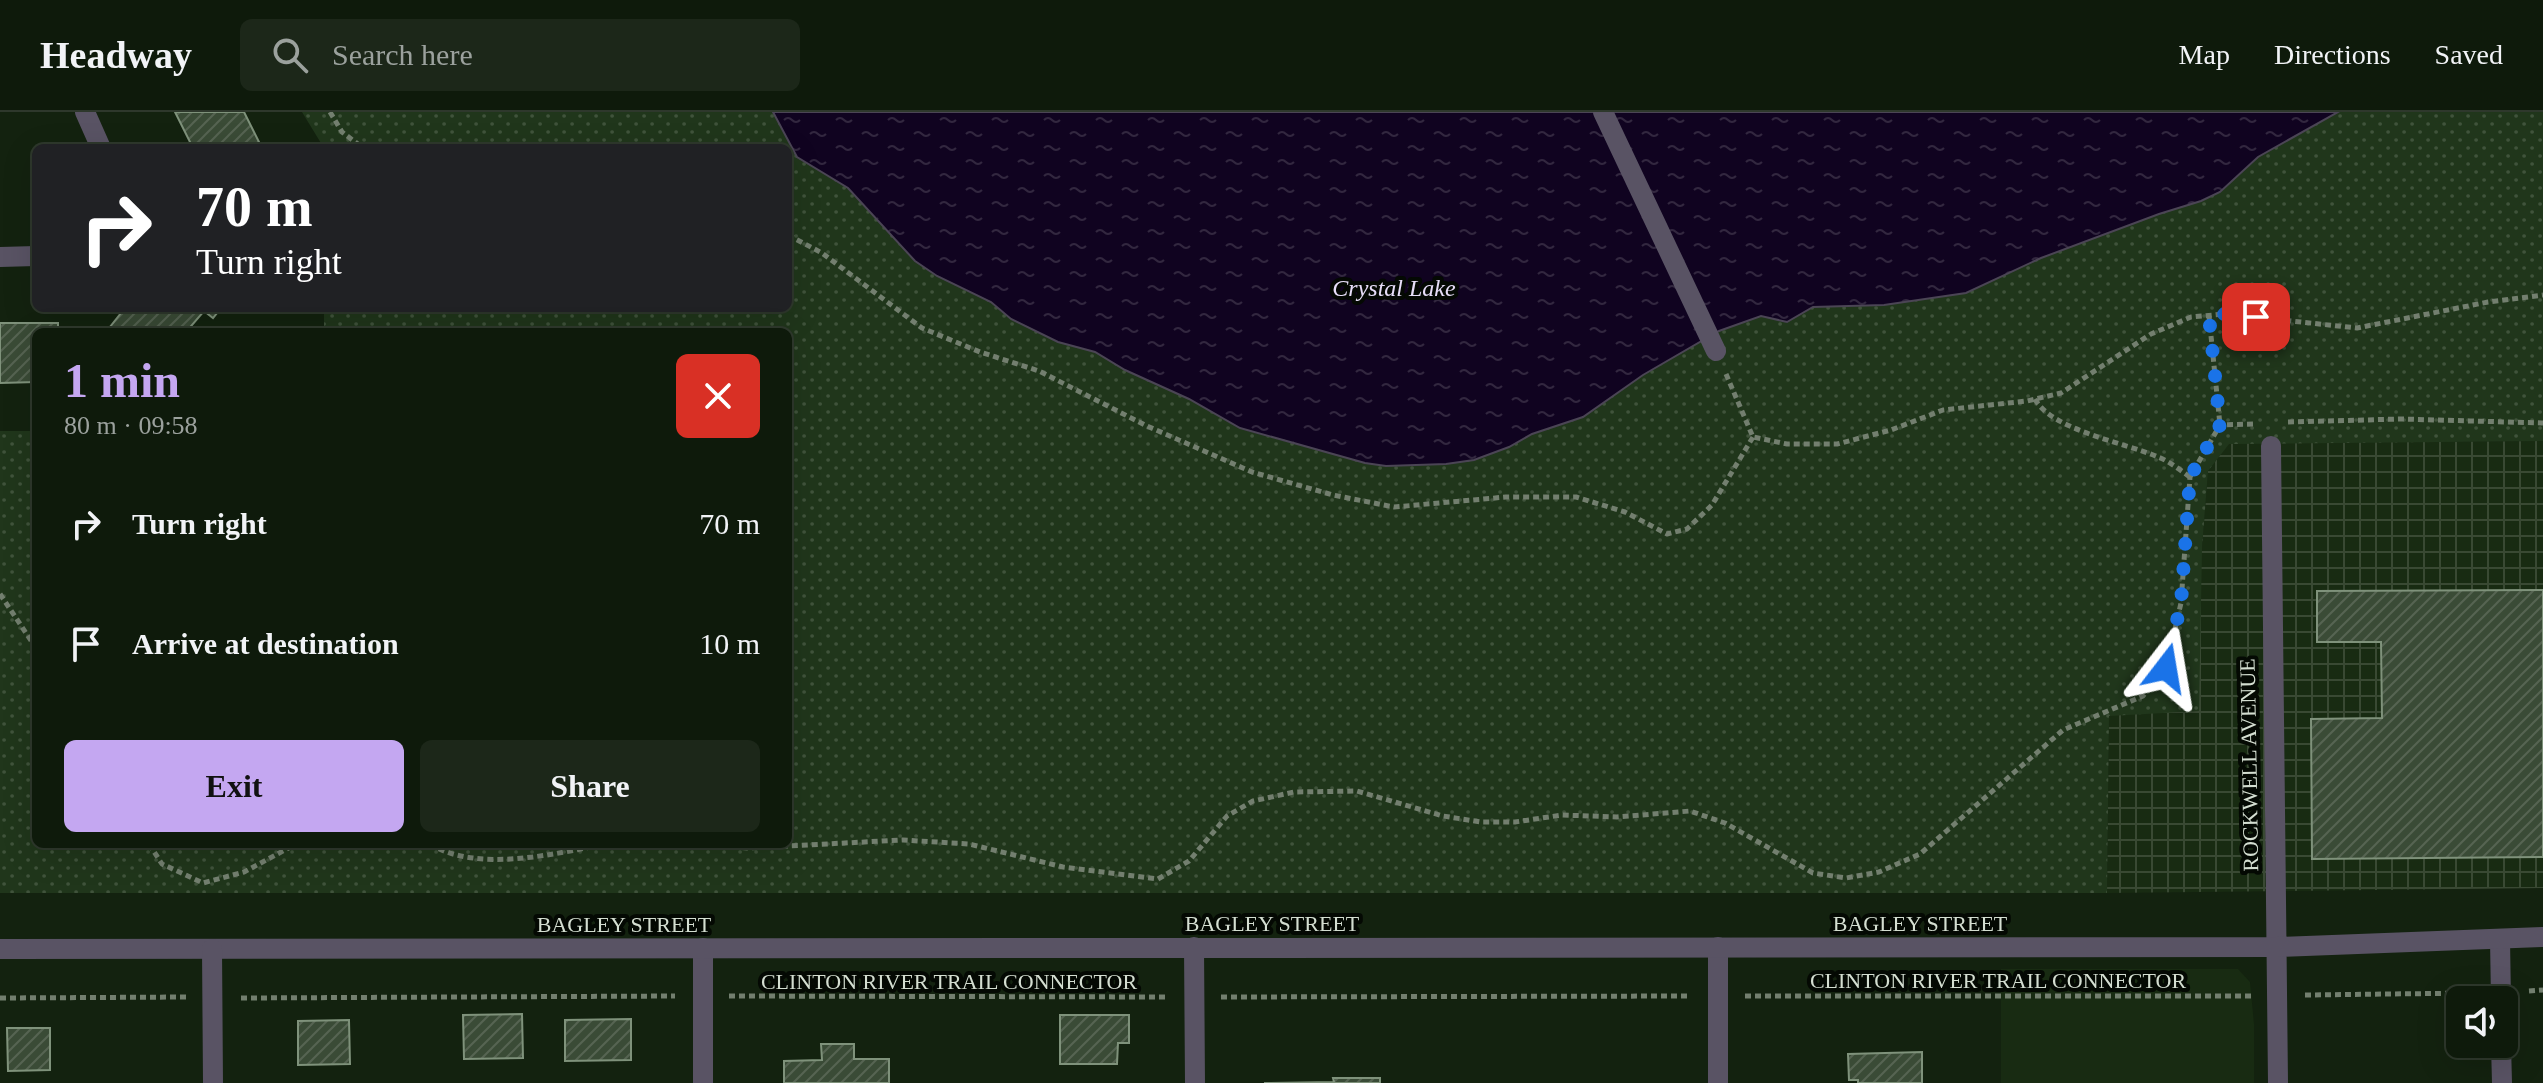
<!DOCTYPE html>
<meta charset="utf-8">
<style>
body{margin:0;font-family:Georgia,serif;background:#1c2719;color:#f1f3f6;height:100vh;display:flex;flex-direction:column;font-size:30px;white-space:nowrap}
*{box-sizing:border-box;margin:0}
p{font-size:26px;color:#9ba19d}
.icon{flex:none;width:44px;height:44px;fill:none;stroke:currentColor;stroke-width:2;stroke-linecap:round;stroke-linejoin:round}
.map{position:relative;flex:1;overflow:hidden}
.panel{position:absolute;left:32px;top:216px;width:760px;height:520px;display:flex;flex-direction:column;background:#0e1a0b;border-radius:12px;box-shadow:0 8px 32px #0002,0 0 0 2px #2e382c}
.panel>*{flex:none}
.top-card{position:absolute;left:32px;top:32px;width:760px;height:168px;border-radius:12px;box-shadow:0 8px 32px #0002,0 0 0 2px #2e382c;background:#202124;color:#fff;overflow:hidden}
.controls{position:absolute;left:2446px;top:874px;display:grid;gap:16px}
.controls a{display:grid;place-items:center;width:72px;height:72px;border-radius:12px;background:#0e1a0b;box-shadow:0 8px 32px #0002,0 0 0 2px #2e382c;font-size:40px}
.pin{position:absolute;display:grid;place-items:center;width:68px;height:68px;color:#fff;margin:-34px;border-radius:16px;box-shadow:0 4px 12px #0006}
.me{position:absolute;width:88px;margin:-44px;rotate:14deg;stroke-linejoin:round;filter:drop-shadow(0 0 6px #0008)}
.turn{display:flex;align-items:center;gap:28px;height:168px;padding:0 32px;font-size:36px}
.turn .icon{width:104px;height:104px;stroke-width:2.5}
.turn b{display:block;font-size:56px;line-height:68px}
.round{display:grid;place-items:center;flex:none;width:84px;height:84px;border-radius:12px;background:#1c2719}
.headline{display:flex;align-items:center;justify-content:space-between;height:136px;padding:0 32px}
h1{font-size:48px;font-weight:700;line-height:60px;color:#c4a7f1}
.action{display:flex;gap:16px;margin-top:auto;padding:16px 32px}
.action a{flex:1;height:92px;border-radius:12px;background:#c4a7f1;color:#111;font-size:32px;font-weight:700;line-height:92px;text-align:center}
.action a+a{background:#1c2719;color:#f1f3f6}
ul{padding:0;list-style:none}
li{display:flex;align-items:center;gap:24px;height:120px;padding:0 32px}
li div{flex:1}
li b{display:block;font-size:30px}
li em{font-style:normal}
header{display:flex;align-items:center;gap:48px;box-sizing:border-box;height:112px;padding:0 40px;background:#0e1a0b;border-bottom:2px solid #2e382c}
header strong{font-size:38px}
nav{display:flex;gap:44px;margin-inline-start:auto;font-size:28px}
.search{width:560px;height:72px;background:#1c2719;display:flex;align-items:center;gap:20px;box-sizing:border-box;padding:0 28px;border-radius:12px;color:#9ba19d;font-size:30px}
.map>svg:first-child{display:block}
</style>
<header>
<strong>Headway</strong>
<div class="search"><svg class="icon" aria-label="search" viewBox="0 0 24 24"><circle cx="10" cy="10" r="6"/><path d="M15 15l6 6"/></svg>Search here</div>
<nav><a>Map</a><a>Directions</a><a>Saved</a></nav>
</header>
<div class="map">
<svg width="2543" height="971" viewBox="0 0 2543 971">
<defs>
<pattern id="industrial-grid" width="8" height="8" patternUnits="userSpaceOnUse" patternTransform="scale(2)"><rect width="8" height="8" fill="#182b12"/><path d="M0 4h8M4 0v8" fill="none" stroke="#394933"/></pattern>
<pattern id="grass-dots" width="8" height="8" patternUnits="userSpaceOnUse" patternTransform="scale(2)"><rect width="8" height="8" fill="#20361b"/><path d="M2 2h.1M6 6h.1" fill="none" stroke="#40533b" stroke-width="1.8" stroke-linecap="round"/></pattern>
<pattern id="water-ripples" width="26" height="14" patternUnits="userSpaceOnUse" patternTransform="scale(2)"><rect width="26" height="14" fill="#100320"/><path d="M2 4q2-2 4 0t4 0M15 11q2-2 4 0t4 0" fill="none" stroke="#32273f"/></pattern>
<pattern id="building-hatch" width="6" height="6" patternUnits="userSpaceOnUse" patternTransform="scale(2)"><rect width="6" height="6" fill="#3a4b36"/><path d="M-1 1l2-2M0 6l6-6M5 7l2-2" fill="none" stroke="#566452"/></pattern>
</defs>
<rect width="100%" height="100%" fill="#13220f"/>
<!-- built -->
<polygon fill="#182b12" points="2001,857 2238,857 2250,870 2254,912 2254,971 2001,971"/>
<!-- industrial -->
<polygon fill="url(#industrial-grid)" points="2543,329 2543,776 2107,781 2109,604 2202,436 2208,359 2229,331"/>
<!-- grass -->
<polygon fill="url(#grass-dots)" points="302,0 773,0 798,45 848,76 915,149 937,164 991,190 1011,207 1058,230 1095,240 1125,258 1189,287 1240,317 1365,351 1386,354 1406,352 1509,335 1532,322 1583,305 1643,263 1719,219 1761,204 1787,210 1813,195 1966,181 2041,146 2159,102 2202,89 2220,80 2258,45 2338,0 2543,0 2543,329 2229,332 2208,359 2202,436 2199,599 2109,604 2107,781 0,781 0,319 36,319 36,732 788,732 788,220 324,220 324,196 788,196 788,36 324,36"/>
<!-- water -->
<polygon fill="url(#water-ripples)" stroke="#4b4555" stroke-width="2" points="773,0 2338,0 2258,45 2220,80 2201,89 2159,102 2041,146 1966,181 1884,193 1813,195 1787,210 1761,204 1719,219 1643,263 1583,305 1532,322 1509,335 1474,348 1446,352 1386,354 1365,351 1240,316 1189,287 1125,258 1095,240 1058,230 1011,207 991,190 937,164 915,149 848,76 797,45"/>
<!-- building -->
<g fill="url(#building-hatch)" stroke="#7f927b" stroke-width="2">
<polygon points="175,0 244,0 262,36 193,36"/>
<polygon points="125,196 221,196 213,206 204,199 186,220 106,220"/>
<polygon points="0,211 58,211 58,220 36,220 36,270 0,271"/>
<polygon points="2543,478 2543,745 2312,747 2311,607 2382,606 2381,530 2317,530 2317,479"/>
<polygon points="522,902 523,946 464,947 463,903"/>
<polygon points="1060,903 1129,903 1129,931 1118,931 1117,952 1060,952"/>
<polygon points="631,907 631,948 565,949 565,908"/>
<polygon points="349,908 350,952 298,953 298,909"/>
<polygon points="7,916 50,916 50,958 8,959"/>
<polygon points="821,932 854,932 854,947 889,947 889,971 784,971 784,949 822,948"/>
<polygon points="1922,940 1922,971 1858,971 1858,968 1849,968 1848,942"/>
<polygon points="1333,966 1380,966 1380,971 1264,971 1334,970"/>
</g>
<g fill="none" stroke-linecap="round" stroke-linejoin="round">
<!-- path -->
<g stroke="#737f6f" stroke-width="5" stroke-dasharray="6 4" stroke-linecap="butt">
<polyline points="330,0 342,20 363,36"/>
<polyline points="788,123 822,141 922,216 980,240 1039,259 1147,314 1252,360 1333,383 1394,395 1506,385 1576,385 1625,400 1667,422 1687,417 1712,393 1753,325"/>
<polyline points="2209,204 2220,313"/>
<polyline points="1726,262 1753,325 1787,332 1837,332 1891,318 1943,298 2027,289 2061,281 2151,222 2191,205 2225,202 2357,216 2488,190 2543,183"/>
<path d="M 2035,287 C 2051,318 2126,331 2158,345 C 2169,349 2180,358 2190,365"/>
<polyline points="2288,310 2401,307 2543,311"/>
<polyline points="0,482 36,536"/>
<polyline points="149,732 162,752 203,771 244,760 296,732"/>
<path d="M 430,732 C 477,761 554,742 606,732"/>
<polyline points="692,732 748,736 903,728 969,732 1063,755 1158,767 1189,749 1227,704 1253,689 1294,680 1357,679 1443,704 1481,710 1515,710 1562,703 1617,705 1690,699 1725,711 1813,761 1846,766 1879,760 1920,742 2063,618 2143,584 2166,556 2181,491 2190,365 2220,313 2254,312"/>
<polyline points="2529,879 2543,878"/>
<polyline points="2305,883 2475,881"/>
<polyline points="729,884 1167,885"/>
<polyline points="1745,884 2251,884"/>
<polyline points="1221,885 1691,884"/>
<polyline points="0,886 187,885"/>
<polyline points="241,886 675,884"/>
</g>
<!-- minor -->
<g stroke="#595364" stroke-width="20">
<polyline points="85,0 101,36"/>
<polyline points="1603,0 1716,239"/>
<polyline points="0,145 36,144"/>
<polyline points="2271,334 2278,971"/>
<polyline points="2500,827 2501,888"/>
<polyline points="1194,835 1195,971"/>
<polyline points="1718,835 1718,971"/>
<polyline points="703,836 703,971"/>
<polyline points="0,837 2277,835 2543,825"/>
<polyline points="212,837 213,971"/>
<polyline points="2501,932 2502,971"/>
</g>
</g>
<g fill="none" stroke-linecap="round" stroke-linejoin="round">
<!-- route -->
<polyline stroke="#1a73e8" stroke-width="14" stroke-dasharray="0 25.2" points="2166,556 2181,491 2190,365 2220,313 2209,204 2225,202 2256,205"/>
</g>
<g text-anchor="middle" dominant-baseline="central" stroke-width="8" stroke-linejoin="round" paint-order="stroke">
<!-- street labels -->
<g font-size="22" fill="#d4ded1" stroke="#040903">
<text transform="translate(2249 653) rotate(-91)">ROCKWELL AVENUE</text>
<text x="1272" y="811">BAGLEY STREET</text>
<text x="1920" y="811">BAGLEY STREET</text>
<text x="624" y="812">BAGLEY STREET</text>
<text x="1998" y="868">CLINTON RIVER TRAIL CONNECTOR</text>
<text x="949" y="869">CLINTON RIVER TRAIL CONNECTOR</text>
</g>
<!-- water labels -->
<g font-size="24" font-style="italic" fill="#e7def8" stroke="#040903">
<text x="1394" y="176">Crystal Lake</text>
</g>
</g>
</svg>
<div class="controls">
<a><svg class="icon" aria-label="sound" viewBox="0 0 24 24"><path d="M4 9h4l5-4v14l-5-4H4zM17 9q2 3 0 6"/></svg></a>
</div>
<div class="pin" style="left:2256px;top:205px;background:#d93025"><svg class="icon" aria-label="arrive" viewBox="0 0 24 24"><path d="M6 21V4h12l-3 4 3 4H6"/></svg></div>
<svg class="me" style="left:2166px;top:556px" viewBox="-20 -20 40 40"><path d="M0-17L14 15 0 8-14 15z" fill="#1a73e8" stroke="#fff" stroke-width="4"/></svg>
<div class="top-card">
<div class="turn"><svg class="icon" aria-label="right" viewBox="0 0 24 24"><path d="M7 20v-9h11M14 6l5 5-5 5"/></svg><div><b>70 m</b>Turn right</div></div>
</div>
<section class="panel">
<div class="headline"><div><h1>1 min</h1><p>80 m · 09:58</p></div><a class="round" style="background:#d93025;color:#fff"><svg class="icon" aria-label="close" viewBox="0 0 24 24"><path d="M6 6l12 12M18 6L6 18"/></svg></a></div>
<ul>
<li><svg class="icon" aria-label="right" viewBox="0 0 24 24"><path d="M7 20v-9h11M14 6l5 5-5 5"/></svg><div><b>Turn right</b></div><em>70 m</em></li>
<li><svg class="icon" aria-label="arrive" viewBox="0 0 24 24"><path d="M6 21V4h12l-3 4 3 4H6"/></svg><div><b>Arrive at destination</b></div><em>10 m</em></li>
</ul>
<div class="action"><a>Exit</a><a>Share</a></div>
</section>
</div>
